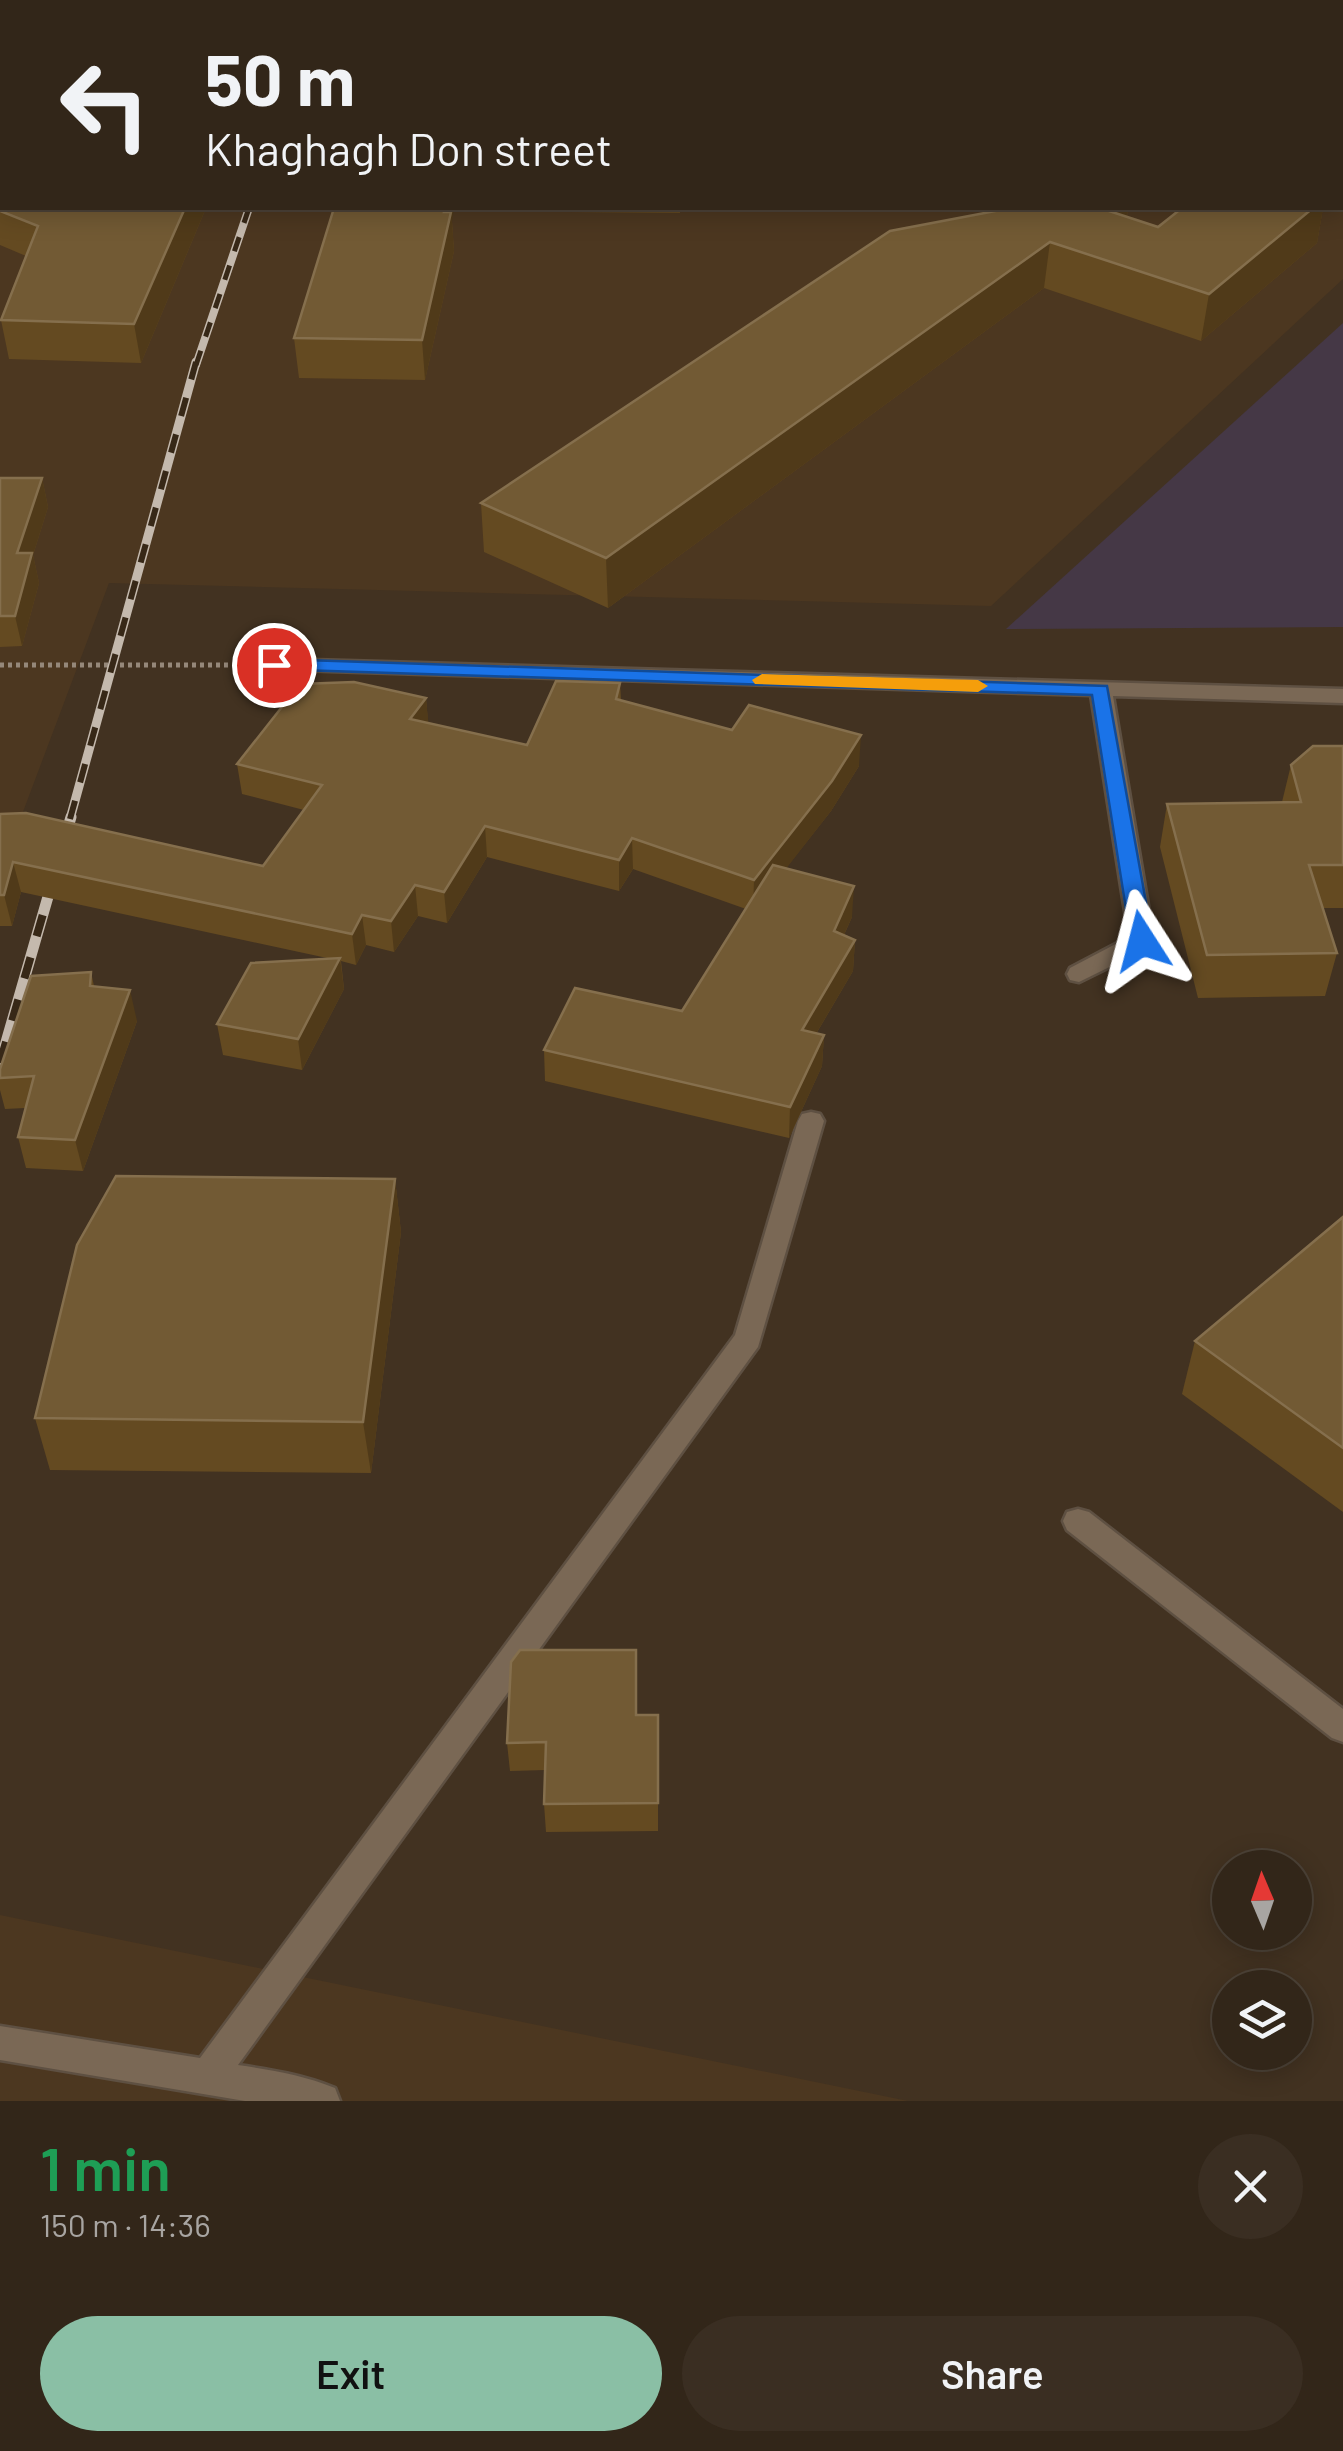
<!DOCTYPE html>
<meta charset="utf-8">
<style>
body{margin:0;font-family:Barlow,sans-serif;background:#3a2e22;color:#f1f3f6;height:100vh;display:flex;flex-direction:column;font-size:38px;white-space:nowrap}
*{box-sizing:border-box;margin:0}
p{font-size:32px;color:#a8a5a2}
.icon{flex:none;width:55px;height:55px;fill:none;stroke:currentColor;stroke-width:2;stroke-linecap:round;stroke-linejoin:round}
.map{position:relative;height:2101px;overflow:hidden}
.sheet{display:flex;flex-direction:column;background:#322619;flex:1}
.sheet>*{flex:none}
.top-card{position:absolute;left:0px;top:0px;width:1345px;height:210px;box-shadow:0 5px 25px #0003,0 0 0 2px #4d4338;background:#322619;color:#f1f3f6;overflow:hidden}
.needle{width:65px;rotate:358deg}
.tools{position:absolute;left:1212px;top:1850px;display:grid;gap:20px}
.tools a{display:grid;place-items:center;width:100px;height:100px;border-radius:50%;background:#322619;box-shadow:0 5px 25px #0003,0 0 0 2px #4d4338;font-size:50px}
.pin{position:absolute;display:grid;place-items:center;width:85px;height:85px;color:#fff;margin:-42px;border:5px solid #fff;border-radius:50%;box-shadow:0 2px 10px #0007}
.me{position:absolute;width:110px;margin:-55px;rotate:351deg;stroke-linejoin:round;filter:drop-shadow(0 0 8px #0008)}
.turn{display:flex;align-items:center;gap:35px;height:210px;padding:0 40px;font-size:45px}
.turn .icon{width:130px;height:130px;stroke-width:2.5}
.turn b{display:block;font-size:70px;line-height:85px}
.round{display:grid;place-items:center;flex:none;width:105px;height:105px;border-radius:52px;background:#3a2e22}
.overview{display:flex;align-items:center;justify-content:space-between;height:170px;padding:0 40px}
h1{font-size:60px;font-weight:600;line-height:75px;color:#1e9e55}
.action{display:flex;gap:20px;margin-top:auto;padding:20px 40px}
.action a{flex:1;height:115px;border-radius:60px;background:#8abfa5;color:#111;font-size:40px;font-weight:600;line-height:115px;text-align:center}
.action a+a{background:#3a2e22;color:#f1f3f6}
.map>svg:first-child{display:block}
</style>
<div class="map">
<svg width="1343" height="2101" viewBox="0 0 1343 2101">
<rect width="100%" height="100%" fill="#423221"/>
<!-- built -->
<g fill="#4c3720" fill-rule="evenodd">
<path d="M 0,0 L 1343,0 L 1343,279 L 991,606 L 109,583 L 0,873 ZM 2,2 L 1342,2 L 1342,208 L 2,208 Z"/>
<polygon points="0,1915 908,2101 0,2101"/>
</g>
<!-- medical -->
<polygon fill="#453846" points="1343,323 1343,627 1006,629"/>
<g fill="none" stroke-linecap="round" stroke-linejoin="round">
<defs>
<g id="minor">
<polygon points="274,659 1343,689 1343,703 1113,696 1154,941 1150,947 1079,982 1070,980 1067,974 1070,968 1129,937 1091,695 267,669 263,665"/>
<path d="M 811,1112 L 820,1114 L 824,1121 L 758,1347 L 238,2065 C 272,2070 303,2075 335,2088 L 340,2101 L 245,2101 L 0,2060 L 0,2026 L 200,2058 L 735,1335 L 798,1121 L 802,1114 Z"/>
<polygon points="1078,1509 1089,1512 1343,1709 1343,1742 1332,1738 1067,1530 1063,1521 1067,1512"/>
</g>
</defs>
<!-- minor casing -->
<use href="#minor" stroke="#5e5042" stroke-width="5"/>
<!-- path -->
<polyline stroke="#95887a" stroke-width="5" stroke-dasharray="4 4" stroke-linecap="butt" points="0,665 234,665"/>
<!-- minor -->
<use href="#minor" fill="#7a6855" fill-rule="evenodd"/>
<defs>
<polyline id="rail-far2" points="196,365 249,208"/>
<polyline id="rail-far1" points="70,819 196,362"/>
<polyline id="rail" points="0,1063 71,817"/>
</defs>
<!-- rail-far2 casing -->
<use href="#rail-far2" stroke="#c4b9ad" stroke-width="8"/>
<!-- rail-far1 casing -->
<use href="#rail-far1" stroke="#c4b9ad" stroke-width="9"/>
<!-- rail casing -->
<use href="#rail" stroke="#c4b9ad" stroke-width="11"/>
<!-- rail-far2 -->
<use href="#rail-far2" stroke="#372817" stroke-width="5" stroke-dasharray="15" stroke-linecap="butt"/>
<!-- rail-far1 -->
<use href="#rail-far1" stroke="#372817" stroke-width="6" stroke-dasharray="19" stroke-linecap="butt"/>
<!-- rail -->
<use href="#rail" stroke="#372817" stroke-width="8" stroke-dasharray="22" stroke-linecap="butt"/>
</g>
<!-- wall -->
<g fill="#644a21">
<polygon points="1073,0 1343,0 1343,49 1342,2 1074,2"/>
<polygon points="0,41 2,208 206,208 141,363 9,359 1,320 26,256 0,245"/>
<polygon points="568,208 680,208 680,213 569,212"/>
<polygon points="1011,208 1128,208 1127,216 1158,227 1182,208 1323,208 1317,243 1201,341 1044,288 608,608 484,552 481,503"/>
<polygon points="452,221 454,251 425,380 299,378 294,338"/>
<polygon points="0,478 42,478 48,507 33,555 39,583 22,646 0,647"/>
<polygon points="620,683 621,700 859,766 831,811 786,868 852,917 844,935 855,940 853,971 816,1034 824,1035 822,1066 789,1138 545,1081 544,1050 682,1011 746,909 633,869 619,891 487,857 447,923 418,916 394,952 366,945 356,965 341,961 344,989 302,1070 223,1055 217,1024 327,958 21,892 12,926 0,926 0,814 263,866 304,810 242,794 237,764 426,698 428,723 527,745"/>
<polygon points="1343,746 1343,908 1323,908 1337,953 1325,996 1198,998 1160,847 1167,804 1282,802 1291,765"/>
<polygon points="91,972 94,986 137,1021 83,1171 26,1168 18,1137 25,1108 5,1109 0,1090 0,1069"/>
<polygon points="395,1179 401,1232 371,1473 50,1470 35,1418"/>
<polygon points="1343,1217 1343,1512 1182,1394 1195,1341"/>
<polygon points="636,1715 658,1715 658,1831 546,1832 544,1804 545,1770 510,1771 507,1743"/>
</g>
<!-- shaded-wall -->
<g fill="#503a19">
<polygon points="252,0 269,0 268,2 250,2"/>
<polygon points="185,208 206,208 141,363 134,324"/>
<polygon points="445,208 454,208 452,221 454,251 425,380 422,340"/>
<polygon points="1099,208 1128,208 1125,230"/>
<polygon points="1313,208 1323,208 1317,243 1201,341 1209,294"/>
<polygon points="1050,242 1044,288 608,608 606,558"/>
<polygon points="42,478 48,507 33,555 39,583 22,646 15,616 17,553"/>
<polygon points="426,698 429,729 410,719"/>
<polygon points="861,735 859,766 831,811 753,911 754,880"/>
<polygon points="485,826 487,857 447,923 444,892"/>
<polygon points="632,838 633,869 619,891 619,860"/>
<polygon points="13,862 21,892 12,926 4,895"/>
<polygon points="415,885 418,916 394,952 391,921"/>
<polygon points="854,886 852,917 832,961 834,931"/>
<polygon points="362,915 366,945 356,965 352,934"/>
<polygon points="855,940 853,971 800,1061 802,1030"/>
<polygon points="340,958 344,989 302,1070 298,1039"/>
<polygon points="130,990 137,1021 83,1171 75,1140"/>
<polygon points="824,1035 822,1066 789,1138 790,1107"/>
<polygon points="395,1179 401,1232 371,1473 363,1422"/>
</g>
<!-- building -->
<g fill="#725a34" stroke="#856f4d" stroke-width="2.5">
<polygon points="27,0 252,0 250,2 26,2"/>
<polygon points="391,0 491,0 490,2 390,2"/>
<rect x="607" y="0" width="100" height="2"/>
<polygon points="889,0 990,0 990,2 890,2"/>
<polygon points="1088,0 1343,0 1343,7 1342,2 1088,2"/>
<polygon points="0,41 2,41 2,208 185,208 134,324 1,320 38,226 0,211"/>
<polygon points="334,208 445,208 444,212 451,212 422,340 294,338"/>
<polygon points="1011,208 1100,208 1158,227 1182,208 1313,208 1209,294 1050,242 606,558 481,503 890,231"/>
<polygon points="0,478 42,478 17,553 32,553 15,616 0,616"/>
<polygon points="556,681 620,683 616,699 732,730 749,705 861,735 832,781 754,880 632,838 619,860 485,826 444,892 415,885 391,921 362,915 352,934 13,862 4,895 0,895 0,814 26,813 263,866 322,785 237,764 300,684 354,682 426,698 410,719 527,745"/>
<polygon points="1313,746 1343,746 1343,865 1309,865 1337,953 1207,955 1167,804 1301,802 1291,765"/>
<polygon points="773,865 854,886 834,931 855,940 802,1030 824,1035 790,1107 544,1050 575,988 682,1011"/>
<polygon points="340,958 298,1039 217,1024 251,963"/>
<polygon points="91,972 90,986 130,990 75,1140 18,1137 34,1076 0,1078 0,1069 31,976"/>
<polygon points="116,1176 395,1179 363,1422 35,1418 77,1245"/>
<polygon points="1343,1217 1343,1448 1195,1341"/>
<polygon points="520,1650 636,1650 636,1715 658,1715 658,1803 544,1804 546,1742 507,1743 511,1662"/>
</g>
<!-- route -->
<polygon fill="#1a73e8" stroke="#114b97" stroke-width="2.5" points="274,659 1107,686 1153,941 1142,948 1131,941 1092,695 267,669 267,661"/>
<!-- slow -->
<polygon fill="#f59e0b" points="762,674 978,680 988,686 978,692 755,684 752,680"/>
</svg>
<div class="tools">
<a><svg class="needle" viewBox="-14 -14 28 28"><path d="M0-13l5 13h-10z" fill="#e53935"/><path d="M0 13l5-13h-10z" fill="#a8a5a2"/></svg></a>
<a><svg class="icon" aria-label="layers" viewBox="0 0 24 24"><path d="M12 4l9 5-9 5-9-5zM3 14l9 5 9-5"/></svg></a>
</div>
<div class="pin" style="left:274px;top:665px;background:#d93025"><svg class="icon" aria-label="arrive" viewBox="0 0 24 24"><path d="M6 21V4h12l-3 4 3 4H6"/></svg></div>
<svg class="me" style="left:1142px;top:941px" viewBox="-20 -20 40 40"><path d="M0-17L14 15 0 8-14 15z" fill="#1a73e8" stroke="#fff" stroke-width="4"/></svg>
<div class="top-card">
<div class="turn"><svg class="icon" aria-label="left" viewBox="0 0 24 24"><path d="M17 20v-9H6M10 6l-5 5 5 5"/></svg><div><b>50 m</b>Khaghagh Don street</div></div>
</div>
</div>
<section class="sheet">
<div class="overview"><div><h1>1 min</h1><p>150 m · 14:36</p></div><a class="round"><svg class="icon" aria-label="close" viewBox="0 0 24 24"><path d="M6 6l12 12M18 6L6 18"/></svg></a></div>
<div class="action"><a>Exit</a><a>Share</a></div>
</section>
